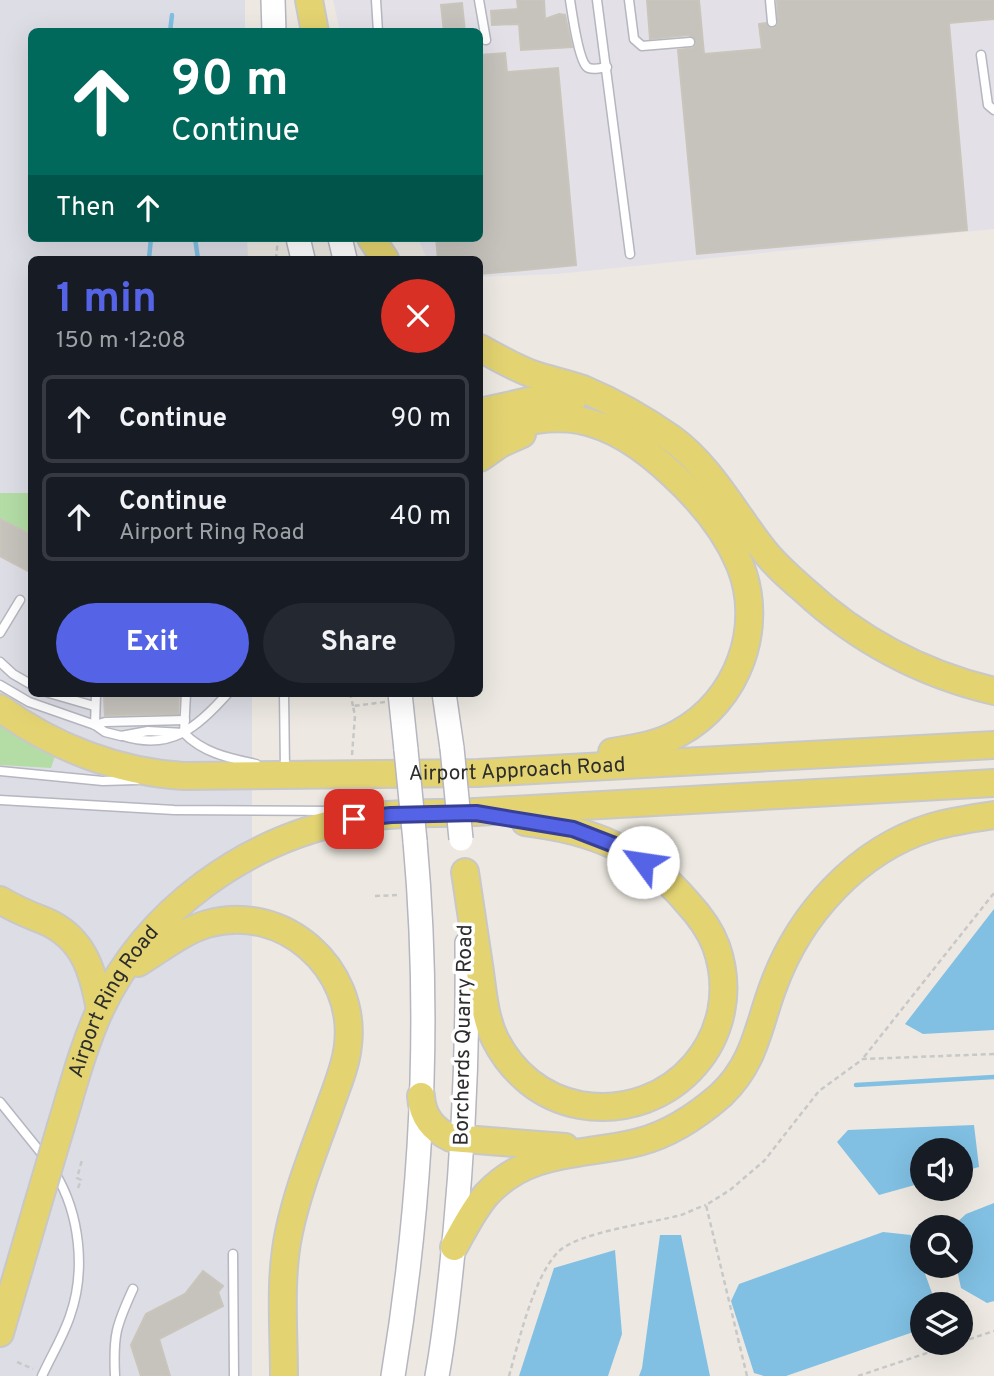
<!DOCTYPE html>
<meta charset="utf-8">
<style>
body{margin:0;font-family:Overpass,sans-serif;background:#242831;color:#f1f3f6;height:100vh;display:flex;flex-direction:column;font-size:26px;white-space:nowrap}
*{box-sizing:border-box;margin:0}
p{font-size:23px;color:#9ea1a6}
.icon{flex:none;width:38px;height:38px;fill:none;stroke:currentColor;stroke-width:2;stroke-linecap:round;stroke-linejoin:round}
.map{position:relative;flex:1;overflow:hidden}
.sheet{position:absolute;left:28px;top:256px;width:455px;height:441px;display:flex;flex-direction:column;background:#171b24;border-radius:10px;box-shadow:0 7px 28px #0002}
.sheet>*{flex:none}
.banner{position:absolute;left:28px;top:28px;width:455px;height:214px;border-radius:10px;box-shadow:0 7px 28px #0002;background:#00695c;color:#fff;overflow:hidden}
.fabs{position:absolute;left:910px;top:1138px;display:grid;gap:14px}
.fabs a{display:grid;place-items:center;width:63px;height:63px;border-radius:50%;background:#171b24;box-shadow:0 7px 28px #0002;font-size:35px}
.pin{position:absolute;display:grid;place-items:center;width:60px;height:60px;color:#fff;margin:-30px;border-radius:14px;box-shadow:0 4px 10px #0006}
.me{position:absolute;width:77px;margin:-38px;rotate:301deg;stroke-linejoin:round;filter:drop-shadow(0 0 5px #0008)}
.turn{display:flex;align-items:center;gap:24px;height:147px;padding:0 28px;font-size:32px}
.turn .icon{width:91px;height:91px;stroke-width:2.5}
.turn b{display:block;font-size:49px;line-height:60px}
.then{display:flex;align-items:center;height:66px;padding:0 28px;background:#0003;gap:14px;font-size:26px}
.round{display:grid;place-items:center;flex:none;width:74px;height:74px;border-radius:37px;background:#242831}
.summary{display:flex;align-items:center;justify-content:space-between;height:119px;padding:0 28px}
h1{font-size:42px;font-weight:700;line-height:52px;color:#5563e7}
.cta{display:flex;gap:14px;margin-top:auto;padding:14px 28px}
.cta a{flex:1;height:80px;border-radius:42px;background:#5563e7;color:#fff;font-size:28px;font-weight:700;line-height:80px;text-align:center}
.cta a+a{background:#242831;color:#f1f3f6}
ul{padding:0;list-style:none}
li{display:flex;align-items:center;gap:21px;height:88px;margin:0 14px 10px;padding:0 14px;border:4px solid #363941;border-radius:10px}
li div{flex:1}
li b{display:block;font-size:26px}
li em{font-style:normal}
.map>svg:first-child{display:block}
</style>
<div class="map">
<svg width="994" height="1376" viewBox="0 0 994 1376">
<rect width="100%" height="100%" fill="#ede9e2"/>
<!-- industrial -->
<polygon fill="#e3e1e7" points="333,0 994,0 994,229 558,274 480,277 480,259 427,259 418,238 480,238 480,32 340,31"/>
<!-- airport -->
<polygon fill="#dddde6" points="0,0 245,0 245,31 32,32 32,238 247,238 248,259 32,259 32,693 252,693 252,1376 0,1376"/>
<!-- green -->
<g fill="#b3dda5">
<polygon points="0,493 31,493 31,534 0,518"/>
<polygon points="0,722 11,731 55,756 51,768 0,765"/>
</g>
<!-- water -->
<g fill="#81c0e3">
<polygon points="994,909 994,1030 923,1034 905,1024"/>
<polygon points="974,1125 979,1167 961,1172 961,1150 922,1150 922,1183 879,1195 837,1142 848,1130"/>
<polygon points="994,1203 994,1301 987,1303 961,1288 956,1265 961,1265 961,1227 952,1227 966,1214"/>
<polygon points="883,1232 911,1235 936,1304 922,1304 922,1329 786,1376 764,1376 754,1373 731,1301 739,1284"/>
<polygon points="660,1235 681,1235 710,1376 639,1376 642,1368"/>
<polygon points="615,1250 622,1334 608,1376 519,1376 554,1268"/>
</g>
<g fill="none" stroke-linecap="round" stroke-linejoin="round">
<!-- stream -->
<g stroke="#81c0e3" stroke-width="4.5">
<polyline points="170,32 172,15"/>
<polyline points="195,238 198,259"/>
<polyline points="149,259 151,238"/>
<polyline points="856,1085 994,1077"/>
</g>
</g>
<!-- building -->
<g fill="#c6c3bd" stroke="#c9c5bb" stroke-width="2">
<polygon points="517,0 544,0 545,19 559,14 565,15 572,47 521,50 519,24 492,25 491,11 518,9"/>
<polygon points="647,0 699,0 704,54 762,49 759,24 766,23 772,29 778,25 777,0 994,0 994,19 949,23 967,230 697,254 678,50 693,48 696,41 689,35 650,39"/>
<polygon points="462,3 465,32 444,32 441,5"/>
<polygon points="505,53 507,72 558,68 576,265 480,274 480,259 438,259 436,238 480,238 480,55"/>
<polygon points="0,519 32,535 32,573 0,556"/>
<polygon points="179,694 178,714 105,715 104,697"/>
<polygon points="203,1271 223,1286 218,1292 223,1306 159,1339 170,1376 141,1376 131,1345 146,1314 185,1294"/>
</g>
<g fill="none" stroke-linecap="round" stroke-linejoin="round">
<defs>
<g id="lane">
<polyline points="376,0 378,32"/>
<polyline points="479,0 486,40"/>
<path d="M 570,0 C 572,13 578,57 586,66 C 590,71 601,68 607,67"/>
<polyline points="597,0 630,254"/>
<polyline points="629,0 634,39 642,46 690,42"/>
<polyline points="770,0 772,22"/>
<polyline points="981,55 988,105 994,110"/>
<polyline points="0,633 20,600"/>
<polyline points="0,662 13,674 32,685"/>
<polyline points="0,685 29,702 95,725 105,732 121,736 148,731 184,733"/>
<polyline points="49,693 94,706"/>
<path d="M 186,693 L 184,733 C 203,753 229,758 256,764"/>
<polyline points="284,693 285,770"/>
<polyline points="95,725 105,722 185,720"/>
<polyline points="95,725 96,693"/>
<path d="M 123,736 C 171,751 198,727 228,693"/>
<polyline points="0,771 103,781 137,780"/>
<polyline points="0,800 174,810 340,811"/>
<polyline points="0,1102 46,1159"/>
<polyline points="233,1254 234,1376"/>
<path d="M 42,1376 C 51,1356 63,1337 70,1316 C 86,1271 80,1214 55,1173"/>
<path d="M 115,1376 C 113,1335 116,1326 133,1289"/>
</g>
<g id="secondary">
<polyline points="273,0 274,32"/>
<polyline points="298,238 303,259"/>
<polyline points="340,238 345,259"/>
<polyline points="400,693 406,750"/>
<polyline points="444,693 452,748"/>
<path d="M 393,1376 C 422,1200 431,1019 415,841"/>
<path d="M 437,1376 C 446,1328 450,1281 455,1232 C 464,1136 468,1040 467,943"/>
</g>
<g id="primary">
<polyline points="309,0 315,32"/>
<polyline points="371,238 385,259"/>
<path d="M 480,348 C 496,357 514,367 532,374 C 549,380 566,383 583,389 C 614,402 644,419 671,438 C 709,465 734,512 762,548 C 774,564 789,577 804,590 C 858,640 922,674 994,691"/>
<polyline points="480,412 529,401 572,401"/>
<path d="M 480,433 C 513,425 544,414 579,420 C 616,427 647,450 674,476 C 700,500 726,531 740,565 C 765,627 738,701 679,733 C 658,745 636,748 612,752"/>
<polyline points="480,458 500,444 522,434"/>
<path id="s1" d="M 0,708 C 53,747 118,772 184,776 L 478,773 L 994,745"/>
<path d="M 465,872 C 470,905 475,938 480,972 C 483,994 485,1018 495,1039 C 512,1073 542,1098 580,1105 C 672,1121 748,1036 716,946 C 710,930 699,915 687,902 C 643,850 592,830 525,822"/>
<path d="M 0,900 C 15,909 29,915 45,921 C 84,938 93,971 100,1010"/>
<path d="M 138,963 C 161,949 181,932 207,924 C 283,902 357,968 348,1045 C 346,1066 337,1086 330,1106 C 315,1148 298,1189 289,1232 C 279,1279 284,1329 284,1376"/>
<path d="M 421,1096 C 422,1116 433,1130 451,1138 L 565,1147"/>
<path id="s2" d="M 61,1126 C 73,1087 83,1047 100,1010 C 147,910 246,839 354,819 C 394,812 435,814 476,812 L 994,783"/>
<path d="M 454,1247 C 464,1229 473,1210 487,1194 C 530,1148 585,1156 639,1142 C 670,1134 697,1116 721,1095 C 755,1063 758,1027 773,987 C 799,915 857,850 932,827 C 952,821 973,818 994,815"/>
<polyline points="0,1333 37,1207"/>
</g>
</defs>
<!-- lane casing -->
<use href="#lane" stroke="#b5b6bf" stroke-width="11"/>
<!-- secondary casing -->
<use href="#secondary" stroke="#b5b6bf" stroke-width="26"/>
<!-- primary casing -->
<use href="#primary" stroke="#c8c8c8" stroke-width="30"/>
<!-- path -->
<g stroke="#c8c8c8" stroke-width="2.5" stroke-dasharray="5 3.5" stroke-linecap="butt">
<polyline points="276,259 278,238"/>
<polyline points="350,693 353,706"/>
<polyline points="352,755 355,716 353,706 385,702"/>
<polyline points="375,896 400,895"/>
<polyline points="864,1057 994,893"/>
<polyline points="78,1188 81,1180 77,1178 82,1160"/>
<polyline points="961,1342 994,1331"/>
<polyline points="17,1362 33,1369"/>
<path d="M 509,1376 C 519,1341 533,1278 558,1252 C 578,1232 652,1223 681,1215 C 689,1212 697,1208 706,1205"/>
<polyline points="747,1376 706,1205 730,1190 764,1161 819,1091 863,1059 994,1054"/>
<polyline points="858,1376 960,1342"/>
</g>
<!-- lane -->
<use href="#lane" stroke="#fff" stroke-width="8"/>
<!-- secondary -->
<use href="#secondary" stroke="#fff" stroke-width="23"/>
<!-- primary -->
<use href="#primary" stroke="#e3d371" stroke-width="26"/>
<defs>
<g id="secondary-bridge">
<polyline points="452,748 461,839"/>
<polyline points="406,750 415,841"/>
</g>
<polyline id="primary-bridge" points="37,1207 61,1126"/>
</defs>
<!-- secondary-bridge casing -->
<use href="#secondary-bridge" stroke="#b5b6bf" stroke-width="26" stroke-linecap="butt"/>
<!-- primary-bridge casing -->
<use href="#primary-bridge" stroke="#c8c8c8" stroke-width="30" stroke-linecap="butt"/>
<!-- secondary-bridge -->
<use href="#secondary-bridge" stroke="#fff" stroke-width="23"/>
<!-- primary-bridge -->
<use href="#primary-bridge" stroke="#e3d371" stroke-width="26"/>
</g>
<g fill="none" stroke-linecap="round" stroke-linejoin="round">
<defs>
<polyline id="route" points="354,819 391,815 476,813 573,829 617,846 643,862"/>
</defs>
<!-- route casing -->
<use href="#route" stroke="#374096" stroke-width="18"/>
<!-- route -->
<use href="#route" stroke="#5563e7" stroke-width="12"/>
</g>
<g text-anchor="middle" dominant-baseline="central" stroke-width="7" stroke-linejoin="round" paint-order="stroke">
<!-- street labels -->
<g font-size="21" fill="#2d2d2d" stroke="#fff">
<text stroke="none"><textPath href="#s1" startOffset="532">Airport Approach Road</textPath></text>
<text stroke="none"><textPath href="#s2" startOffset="136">Airport Ring Road</textPath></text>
<text transform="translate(464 1035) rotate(-89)">Borcherds Quarry Road</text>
</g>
</g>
</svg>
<div class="fabs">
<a><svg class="icon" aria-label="sound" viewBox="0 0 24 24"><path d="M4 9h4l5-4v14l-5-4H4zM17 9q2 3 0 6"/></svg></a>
<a><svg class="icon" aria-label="search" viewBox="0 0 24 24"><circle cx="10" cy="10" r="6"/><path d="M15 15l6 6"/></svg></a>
<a><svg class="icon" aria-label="layers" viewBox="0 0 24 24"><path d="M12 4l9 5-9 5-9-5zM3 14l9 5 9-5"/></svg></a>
</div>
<div class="pin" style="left:354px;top:819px;background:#d93025"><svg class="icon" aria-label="arrive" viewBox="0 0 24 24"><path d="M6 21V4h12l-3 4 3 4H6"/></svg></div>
<svg class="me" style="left:643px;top:862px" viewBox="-20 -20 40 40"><circle r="19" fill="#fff"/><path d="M0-13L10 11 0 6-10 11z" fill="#5563e7"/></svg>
<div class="banner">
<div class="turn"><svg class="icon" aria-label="ahead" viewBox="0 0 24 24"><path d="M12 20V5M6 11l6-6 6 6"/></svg><div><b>90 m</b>Continue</div></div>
<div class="then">Then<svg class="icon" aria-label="ahead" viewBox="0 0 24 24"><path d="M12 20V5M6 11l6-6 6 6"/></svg></div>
</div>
<section class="sheet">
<div class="summary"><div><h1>1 min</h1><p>150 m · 12:08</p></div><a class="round" style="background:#d93025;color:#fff"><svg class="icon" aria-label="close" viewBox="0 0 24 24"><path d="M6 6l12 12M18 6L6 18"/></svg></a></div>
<ul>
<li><svg class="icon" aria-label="ahead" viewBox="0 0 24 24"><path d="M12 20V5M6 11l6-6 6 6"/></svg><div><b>Continue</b></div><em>90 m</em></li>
<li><svg class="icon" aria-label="ahead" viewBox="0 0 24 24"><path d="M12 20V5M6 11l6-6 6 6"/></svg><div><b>Continue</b><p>Airport Ring Road</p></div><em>40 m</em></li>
</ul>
<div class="cta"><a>Exit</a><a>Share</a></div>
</section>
</div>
